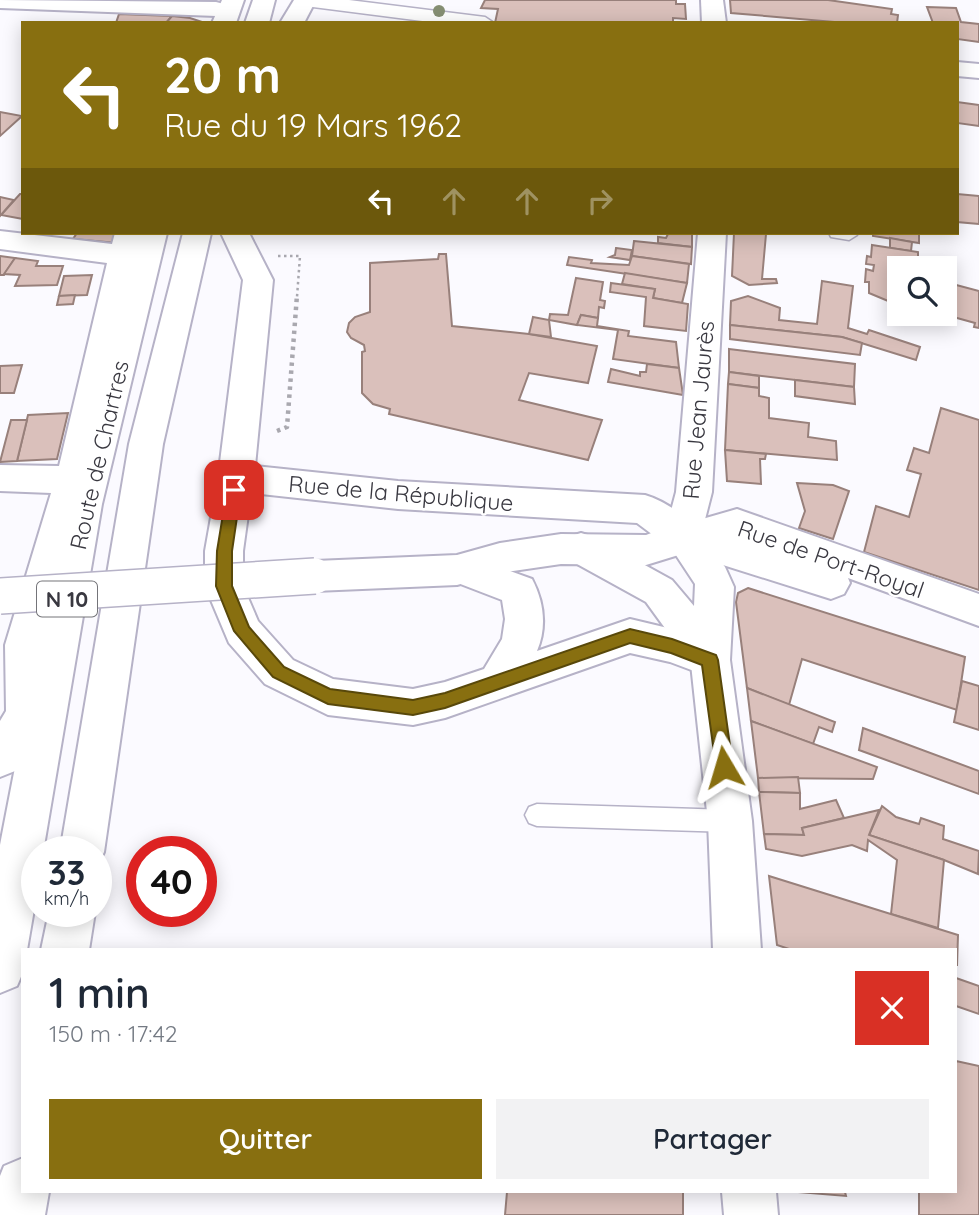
<!DOCTYPE html>
<html lang="fr">
<meta charset="utf-8">
<style>
body{margin:0;font-family:Quicksand,sans-serif;background:#f2f2f3;color:#1f2937;height:100vh;display:flex;flex-direction:column;font-size:26px;white-space:nowrap}
*{box-sizing:border-box;margin:0}
p{font-size:23px;color:#747a83}
.icon{flex:none;width:38px;height:38px;fill:none;stroke:currentColor;stroke-width:2;stroke-linecap:round;stroke-linejoin:round}
.map{position:relative;flex:1;overflow:hidden}
.drawer{position:absolute;left:21px;top:948px;width:936px;height:245px;display:flex;flex-direction:column;background:#fff;border-radius:0px;box-shadow:0 4px 18px #0003}
.drawer>*{flex:none}
.hud{position:absolute;left:21px;top:21px;width:938px;height:214px;border-radius:0px;box-shadow:0 4px 18px #0003;background:#886f10;color:#fff;overflow:hidden}
.tools{position:absolute;left:887px;top:256px;display:grid;gap:14px}
.tools a{display:grid;place-items:center;width:70px;height:70px;border-radius:0px;background:#fff;box-shadow:0 4px 18px #0003;font-size:35px}
.speed{position:absolute;left:21px;top:836px;display:flex;gap:14px;font-size:35px;font-weight:700;text-align:center}
.speed>*{display:grid;place-content:center;width:91px;height:91px;border-radius:50%;background:#fff;box-shadow:0 4px 18px #0003;line-height:1}
.speed small{font-size:18px;font-weight:400}
.speed .limit{border:10px solid #d22;background:#fff;color:#111}
.pin{position:absolute;display:grid;place-items:center;width:60px;height:60px;color:#fff;margin:-30px;border-radius:14px;box-shadow:0 4px 10px #0006}
.me{position:absolute;width:77px;margin:-38px;rotate:353deg;stroke-linejoin:round;filter:drop-shadow(0 0 5px #0008)}
.turn{display:flex;align-items:center;gap:24px;height:147px;padding:0 28px;font-size:32px}
.turn .icon{width:91px;height:91px;stroke-width:2.5}
.turn b{display:block;font-size:49px;line-height:60px}
.lanes{display:flex;align-items:center;height:66px;padding:0 28px;background:#0003;justify-content:center;gap:35px;direction:ltr}
.lanes .off{opacity:.35}
.round{display:grid;place-items:center;flex:none;width:74px;height:74px;border-radius:0px;background:#f2f2f3}
.summary{display:flex;align-items:center;justify-content:space-between;height:119px;padding:0 28px}
h1{font-size:42px;font-weight:600;line-height:52px}
.cta{display:flex;gap:14px;margin-top:auto;padding:14px 28px}
.cta a{flex:1;height:80px;border-radius:0px;background:#886f10;color:#fff;font-size:28px;font-weight:600;line-height:80px;text-align:center}
.cta a+a{background:#f2f2f3;color:#1f2937}
.map>svg:first-child{display:block}
</style>
<div class="map">
<svg width="979" height="1215" viewBox="0 0 979 1215">
<rect width="100%" height="100%" fill="#fbfaff"/>
<!-- building -->
<g fill="#dac0bb" stroke="#98807b" stroke-width="2">
<polygon points="485,0 676,0 676,4 685,4 686,19 673,18 673,23 495,23 498,9 481,8"/>
<polygon points="730,0 828,0 892,9 891,14 898,15 897,23 846,23 731,13"/>
<polygon points="927,7 956,8 961,22 979,24 979,42 957,39 957,23 933,23"/>
<polygon points="119,14 172,16 166,23 116,23"/>
<polygon points="172,16 190,18 202,22 166,23"/>
<polygon points="957,102 979,105 979,126 957,123"/>
<polygon points="0,112 22,116 0,136"/>
<polygon points="20,194 23,194 23,219 1,215"/>
<polygon points="957,194 979,196 979,224 957,222"/>
<polygon points="0,197 14,200 0,216"/>
<polygon points="77,233 123,233 117,243 73,239"/>
<polygon points="662,233 692,233 692,247 658,243 658,237 666,238 668,234"/>
<polygon points="734,233 766,234 762,279 776,279 777,283 749,285 732,276"/>
<polygon points="873,233 923,233 919,234 919,243 873,236"/>
<polygon points="890,238 912,242 911,251 890,248"/>
<polygon points="634,241 692,247 691,264 632,256"/>
<polygon points="872,245 918,252 918,268 900,268 900,306 869,293 869,282 865,282 866,269 873,271 874,265 866,264 867,256 871,257"/>
<polygon points="616,248 632,250 630,260 610,257 615,255"/>
<polygon points="439,254 446,254 452,326 529,334 597,346 588,383 529,373 519,400 602,420 588,460 389,414 390,409 373,404 362,393 362,352 365,351 364,345 351,338 347,332 349,323 355,317 370,312 370,263 438,259"/>
<polygon points="0,256 15,258 4,275 0,275"/>
<polygon points="632,256 689,264 687,283 567,265 569,257 592,260 591,263 629,265"/>
<polygon points="15,258 38,261 36,266 63,266 57,285 15,286 20,275 4,274"/>
<polygon points="625,273 687,283 682,303 653,298 655,289 622,284"/>
<polygon points="92,275 87,295 59,296 64,276"/>
<polygon points="576,278 603,282 600,300 605,301 604,308 599,307 598,318 581,315 577,325 549,320 550,314 568,315"/>
<polygon points="822,281 853,286 848,328 867,334 869,330 920,347 916,360 842,337 730,325 731,301 748,296 780,308 779,320 817,324"/>
<polygon points="945,282 979,291 979,328 974,327 975,323 939,313 945,313"/>
<polygon points="611,283 655,289 653,298 688,304 686,331 644,326 646,297 610,292"/>
<polygon points="75,295 73,304 57,305 59,296"/>
<polygon points="581,315 598,318 597,326 629,331 628,336 676,342 679,368 613,359 618,330 577,325"/>
<polygon points="533,317 549,320 551,337 529,334"/>
<polygon points="730,325 842,337 862,343 860,355 730,339"/>
<polygon points="729,349 855,364 854,387 729,372"/>
<polygon points="647,364 679,368 683,395 608,382 611,369 640,376 640,372 646,372"/>
<polygon points="22,365 14,393 0,393 0,366"/>
<polygon points="729,372 759,376 759,388 728,384"/>
<polygon points="795,380 854,387 855,404 795,396"/>
<polygon points="728,384 759,388 759,396 769,398 769,418 809,423 808,437 836,441 837,460 725,450"/>
<polygon points="941,408 979,420 979,590 864,552 876,506 909,517 921,474 907,470 914,448 929,453"/>
<polygon points="68,413 57,459 17,461 28,415"/>
<polygon points="11,420 27,420 17,461 0,462"/>
<polygon points="725,450 766,454 765,459 760,459 761,484 727,481"/>
<polygon points="797,483 833,485 849,491 833,539 799,528 805,511"/>
<polygon points="748,588 965,657 957,710 802,659 789,705 747,688 736,602 738,593"/>
<polygon points="962,681 979,686 979,730 954,722"/>
<polygon points="747,688 835,722 832,732 819,727 813,744 751,721"/>
<polygon points="751,721 877,767 873,779 758,778"/>
<polygon points="863,728 979,771 979,794 859,750"/>
<polygon points="798,777 800,793 759,792 758,778"/>
<polygon points="759,792 800,793 800,809 836,800 844,818 802,828 804,835 764,834"/>
<polygon points="882,806 896,817 919,824 921,818 944,826 943,839 979,851 978,874 944,860 869,835"/>
<polygon points="879,810 869,835 944,860 938,928 891,914 897,860 868,840 867,851 852,845 802,856 766,849 764,834 804,835 802,828"/>
<polygon points="769,876 958,935 957,966 956,950 792,950 777,945"/>
<polygon points="956,978 979,986 979,1014 956,1006"/>
<polygon points="956,1061 979,1066 979,1215 919,1215 919,1192 956,1192"/>
<polygon points="507,1192 683,1192 683,1215 505,1215"/>
<polygon points="798,1192 845,1192 846,1196"/>
</g>
<g fill="none" stroke-linecap="round" stroke-linejoin="round">
<defs>
<g id="service">
<polygon points="829,233 855,233 857,235 849,240 831,237"/>
<polygon points="537,804 730,810 738,813 742,821 738,829 730,832 537,826 529,823 525,815 529,807"/>
</g>
<polygon id="pedestrian" points="296,0 349,0 485,17 494,23 438,23 305,6"/>
<g id="minor">
<polygon points="0,0 216,2 224,4 228,9 224,14 216,16 0,8"/>
<polygon points="294,0 316,0 304,23 280,23"/>
<polygon points="957,62 979,64 979,78 957,76"/>
<polygon points="0,231 112,244 115,233 143,233 91,480 45,645 48,715 15,771 0,777 0,721 6,711 5,645 51,493 0,491 0,465 59,466 107,263 0,249"/>
<path d="M 221,233 L 249,233 L 273,280 L 255,466 L 398,481 L 645,495 C 665,501 691,518 700,537 L 695,547 L 682,552 L 669,547 L 637,523 L 398,509 L 251,493 L 243,551 L 243,586 L 258,621 L 293,660 L 333,679 L 413,689 L 445,682 L 484,669 L 502,639 L 505,619 L 502,600 L 450,580 L 444,569 L 450,558 L 463,554 L 532,579 C 544,602 547,627 537,651 L 630,619 L 672,629 L 724,648 L 730,660 L 724,672 L 710,677 L 670,662 L 630,653 L 445,718 L 413,725 L 328,715 L 265,684 L 229,643 L 205,586 L 205,551 L 218,478 L 243,280 Z"/>
</g>
<g id="tertiary">
<polygon points="701,0 723,0 726,23 702,23"/>
<polygon points="698,233 726,233 712,492 701,535 725,567 734,587 730,660 752,821 761,950 713,950 708,821 691,664 646,602 568,559 563,548 568,537 581,533 594,537 672,580 694,606 695,584 664,537 676,492"/>
<polygon points="722,1192 776,1192 778,1215 724,1215"/>
</g>
<polygon id="secondary" points="737,509 979,594 979,626 848,578 850,583 844,594 831,599 685,553 646,565 561,564 500,573 457,585 315,591 302,587 296,576 302,565 315,561 457,555 500,543 561,534 646,535 681,522 685,524"/>
<g id="primary">
<polygon points="222,0 244,0 236,23 212,23"/>
<polygon points="253,0 275,0 269,23 245,23"/>
<polygon points="139,233 167,233 102,504 43,852 37,852 37,892 27,950 23,950 23,972 17,986 0,993 0,845 66,504"/>
<polygon points="183,233 211,233 163,444 104,852 96,868 96,852 60,852 129,444"/>
<polygon points="49,912 95,912 89,950 41,950"/>
<polygon points="23,1158 23,1192 49,1192 45,1215 0,1215 0,1176 4,1166"/>
</g>
</defs>
<!-- service casing -->
<use href="#service" stroke="#b6b2c7" stroke-width="3"/>
<!-- pedestrian casing -->
<use href="#pedestrian" stroke="#b6b2c7" stroke-width="3"/>
<!-- minor casing -->
<use href="#minor" stroke="#b6b2c7" stroke-width="4"/>
<!-- tertiary casing -->
<use href="#tertiary" stroke="#b6b2c7" stroke-width="4"/>
<!-- secondary casing -->
<use href="#secondary" stroke="#b6b2c7" stroke-width="4"/>
<!-- primary casing -->
<use href="#primary" stroke="#b6b2c7" stroke-width="4"/>
<!-- path-far1 -->
<polyline stroke="#a9a8af" stroke-width="2.5" stroke-dasharray="2.5 3.5" stroke-linecap="butt" points="278,256 300,256 297,297"/>
<!-- path -->
<polyline stroke="#a9a8af" stroke-width="4.5" stroke-dasharray="3.5 4.5" stroke-linecap="butt" points="277,431 287,427 297,295"/>
<!-- service -->
<use href="#service" fill="#fff" fill-rule="evenodd"/>
<!-- pedestrian -->
<use href="#pedestrian" fill="#fff" fill-rule="evenodd"/>
<!-- minor -->
<use href="#minor" fill="#fff" fill-rule="evenodd"/>
<!-- tertiary -->
<use href="#tertiary" fill="#fff" fill-rule="evenodd"/>
<!-- secondary -->
<use href="#secondary" fill="#fff" fill-rule="evenodd"/>
<!-- primary -->
<use href="#primary" fill="#fff" fill-rule="evenodd"/>
<defs>
<polyline id="secondary-bridge" points="0,596 315,576"/>
</defs>
<!-- secondary-bridge casing -->
<use href="#secondary-bridge" stroke="#b6b2c7" stroke-width="38" stroke-linecap="butt"/>
<!-- secondary-bridge -->
<use href="#secondary-bridge" stroke="#fff" stroke-width="35"/>
</g>
<!-- trees -->
<circle fill="#868f73" cx="439" cy="11" r="6"/>
<!-- route -->
<polygon fill="#886f10" stroke="#58480a" stroke-width="2" points="234,484 241,490 232,551 232,586 249,627 284,667 330,689 413,700 445,693 630,629 672,639 716,655 718,660 733,767 731,773 724,775 718,773 716,767 702,665 671,653 630,643 445,708 413,715 328,704 273,677 234,631 216,586 217,551 227,490"/>
<g text-anchor="middle" dominant-baseline="central" stroke-width="5" stroke-linejoin="round" paint-order="stroke">
<!-- shield labels -->
<rect fill="#fff" stroke="#747479" stroke-width="2" x="37" y="581.5" width="60" height="35" rx="5"/>
<g font-size="21" font-weight="bold" fill="#393840">
<text x="67" y="599">N 10</text>
</g>
<!-- street labels -->
<g font-size="23" fill="#393840" stroke="#fff">
<text transform="translate(698 410) rotate(-85)">Rue Jean Jaurès</text>
<text transform="translate(99 455) rotate(-77)">Route de Chartres</text>
<text transform="translate(401 493) rotate(5)">Rue de la République</text>
<text transform="translate(831 559) rotate(19)">Rue de Port-Royal</text>
</g>
</g>
</svg>
<div class="tools">
<a><svg class="icon" aria-label="search" viewBox="0 0 24 24"><circle cx="10" cy="10" r="6"/><path d="M15 15l6 6"/></svg></a>
</div>
<div class="speed"><div>33<small>km/h</small></div><div class="limit">40</div></div>
<div class="pin" style="left:234px;top:490px;background:#d93025"><svg class="icon" aria-label="arrive" viewBox="0 0 24 24"><path d="M6 21V4h12l-3 4 3 4H6"/></svg></div>
<svg class="me" style="left:724px;top:767px" viewBox="-20 -20 40 40"><path d="M0-17L14 15 0 8-14 15z" fill="#886f10" stroke="#fff" stroke-width="4"/></svg>
<div class="hud">
<div class="turn"><svg class="icon" aria-label="left" viewBox="0 0 24 24"><path d="M17 20v-9H6M10 6l-5 5 5 5"/></svg><div><b>20 m</b>Rue du 19 Mars 1962</div></div>
<div class="lanes"><svg class="icon" aria-label="left" viewBox="0 0 24 24"><path d="M17 20v-9H6M10 6l-5 5 5 5"/></svg><svg class="icon off" aria-label="ahead" viewBox="0 0 24 24"><path d="M12 20V5M6 11l6-6 6 6"/></svg><svg class="icon off" aria-label="ahead" viewBox="0 0 24 24"><path d="M12 20V5M6 11l6-6 6 6"/></svg><svg class="icon off" aria-label="right" viewBox="0 0 24 24"><path d="M7 20v-9h11M14 6l5 5-5 5"/></svg></div>
</div>
<section class="drawer">
<div class="summary"><div><h1>1 min</h1><p>150 m · 17:42</p></div><a class="round" style="background:#d93025;color:#fff"><svg class="icon" aria-label="close" viewBox="0 0 24 24"><path d="M6 6l12 12M18 6L6 18"/></svg></a></div>
<div class="cta"><a>Quitter</a><a>Partager</a></div>
</section>
</div>
